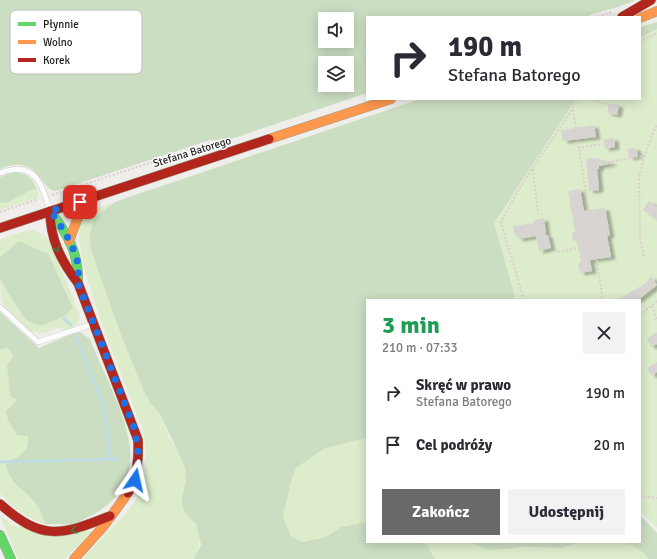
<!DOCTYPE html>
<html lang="pl">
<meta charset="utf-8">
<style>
body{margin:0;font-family:Signika,sans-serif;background:#f2f2f3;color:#2b2b33;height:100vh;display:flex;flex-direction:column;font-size:15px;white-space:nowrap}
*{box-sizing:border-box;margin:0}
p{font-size:13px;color:#7c7c81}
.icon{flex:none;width:22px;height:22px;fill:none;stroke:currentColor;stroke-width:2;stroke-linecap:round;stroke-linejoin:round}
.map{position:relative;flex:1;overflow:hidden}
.sheet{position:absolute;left:366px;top:299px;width:275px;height:244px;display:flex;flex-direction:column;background:#fff;border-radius:0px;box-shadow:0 2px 10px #0003}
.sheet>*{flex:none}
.banner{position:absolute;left:366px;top:16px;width:275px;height:84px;border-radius:0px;box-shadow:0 2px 10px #0003;background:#fff;color:#2b2b33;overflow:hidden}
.controls{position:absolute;left:318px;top:12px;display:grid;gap:8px}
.controls a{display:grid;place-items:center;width:36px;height:36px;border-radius:0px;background:#fff;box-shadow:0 2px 10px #0003;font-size:20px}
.pin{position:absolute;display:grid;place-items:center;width:34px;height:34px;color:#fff;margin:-17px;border-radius:8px;box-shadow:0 2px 6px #0006}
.me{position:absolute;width:44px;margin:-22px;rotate:11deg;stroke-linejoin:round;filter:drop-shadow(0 0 3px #0008)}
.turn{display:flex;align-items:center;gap:14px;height:84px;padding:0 16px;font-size:18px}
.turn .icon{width:52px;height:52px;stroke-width:2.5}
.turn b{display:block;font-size:28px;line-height:34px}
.round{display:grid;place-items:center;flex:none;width:42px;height:42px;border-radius:0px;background:#f2f2f3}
.summary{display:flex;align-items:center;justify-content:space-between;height:68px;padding:0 16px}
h1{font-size:24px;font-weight:700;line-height:30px;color:#1e9e55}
.button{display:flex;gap:8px;margin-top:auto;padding:8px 16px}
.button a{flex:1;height:46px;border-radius:0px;background:#6a6968;color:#fff;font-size:16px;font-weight:700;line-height:46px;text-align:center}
.button a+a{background:#f2f2f3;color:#2b2b33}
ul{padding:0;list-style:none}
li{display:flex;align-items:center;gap:12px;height:52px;padding:0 16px}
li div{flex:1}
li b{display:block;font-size:15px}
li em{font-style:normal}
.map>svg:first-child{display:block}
</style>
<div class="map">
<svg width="657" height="559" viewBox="0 0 657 559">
<defs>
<filter id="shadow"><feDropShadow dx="4.5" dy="2.5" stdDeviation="1" flood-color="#0004"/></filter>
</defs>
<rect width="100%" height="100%" fill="#f0eeeb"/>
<!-- grass -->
<g fill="#ddeccb">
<polygon points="657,29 657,528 640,512 640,300 516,300 494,223 576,99 640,99 640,38"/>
<polygon points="33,189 37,189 39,196 37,198 0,210 0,203 9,202"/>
<path d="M 117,201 C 96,214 87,224 91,250 L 121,335 L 143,389 L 151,404 L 160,414 L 170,439 L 182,457 L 185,467 L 186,480 L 182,497 C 192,518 208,536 194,559 L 83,559 C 96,542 113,528 127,512 C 148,488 149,455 142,427 C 130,395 66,246 81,222 C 88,210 104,206 117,201 Z"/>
<path d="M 28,230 C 39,231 45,235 51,244 L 80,316 C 79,326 71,331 62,330 L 59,327 L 44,333 L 32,332 L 27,328 L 5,307 L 1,300 L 0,278 L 7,291 L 19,241 L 0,257 L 0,239 Z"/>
<path d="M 6,348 L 10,350 L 13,357 L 7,365 L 10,396 L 19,400 L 6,411 L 8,421 L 17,435 L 28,435 L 28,443 L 24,453 L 15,457 L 6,465 C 9,487 25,488 36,504 C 40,509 42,517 45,524 C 26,517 12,508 0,493 L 0,350 Z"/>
<polygon points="367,438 367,522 341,527 326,537 303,542 291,536 283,517 291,482 296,468 325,448"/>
<polygon points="0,515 13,526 92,531 65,559 18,559"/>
<polygon points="425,542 468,542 472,544 508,548 561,548 583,542 626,542 640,550 649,559 435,559"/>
</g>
<!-- forest -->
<g fill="#cbdec1" fill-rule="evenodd">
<path d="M 0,0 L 635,0 C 620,9 602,9 586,17 L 367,17 L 367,93 L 231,139 L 210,140 L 56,191 C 40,191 39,152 0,169 ZM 325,19 L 347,19 L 347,41 L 325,41 ZM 325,63 L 347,63 L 347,85 L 325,85 Z"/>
<polygon points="657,22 657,29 640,38 640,27"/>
<path d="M 420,99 L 576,99 L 494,223 L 516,300 L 367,300 L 367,438 L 325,448 L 296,468 L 291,482 L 283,517 L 291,536 L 303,542 L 326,537 L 341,527 L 367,522 L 367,542 L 425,542 L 435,559 L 194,559 L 201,545 L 196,524 L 185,513 L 182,505 L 182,497 L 186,480 L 185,467 L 160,414 L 151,404 L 143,389 L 121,335 L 91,250 C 87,223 95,215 117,201 Z"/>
<path d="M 14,172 C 28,173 33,179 38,192 L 37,189 L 33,189 L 9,202 L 0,203 L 0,177 Z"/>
<polygon points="19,241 48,254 73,308 63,317 40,326 25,319 7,291 0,278 0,257"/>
<path d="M 0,312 L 39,348 L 74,333 L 80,332 L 90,339 C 102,370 127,416 130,448 C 133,481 116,505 86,518 C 82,520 77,523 72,524 C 64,525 53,524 45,524 C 42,517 40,509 36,504 C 25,488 10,487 6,465 C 18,453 29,456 28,436 L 17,435 L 8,421 L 6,411 L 18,400 L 10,396 L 7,365 L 13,357 L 10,350 L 6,348 L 0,350 Z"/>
<polygon points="640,515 657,533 657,559 649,559 640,550 626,542 640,542"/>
<polygon points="468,542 583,542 561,548 524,547 490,550"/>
</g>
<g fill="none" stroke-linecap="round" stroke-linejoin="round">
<!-- stream -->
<g stroke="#bfdbe3" stroke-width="3">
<polyline points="64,319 71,325"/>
<polyline points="76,337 103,405 111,459"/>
<polyline points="0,462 118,459"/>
</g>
</g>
<!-- building -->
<g fill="#d7d4d2" filter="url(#shadow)">
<polygon points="609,103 619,105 617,115 607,113"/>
<polygon points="594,125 596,137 563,141 561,130"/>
<polygon points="614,138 615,147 605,149 603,140"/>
<polygon points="636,148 638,156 629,158 627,149"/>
<polygon points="595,158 614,163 599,166 599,169 597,169 599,190 589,191 586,159"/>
<polygon points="580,189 584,211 605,208 610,235 607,236 611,257 590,260 592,271 580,273 578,263 581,262 577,240 573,241 572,232 575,232 568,191"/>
<polygon points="649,201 657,207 657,220 643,210"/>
<polygon points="544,218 546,235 548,235 551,248 539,251 536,236 519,239 518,236 515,236 513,226 534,223 534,220"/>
<polygon points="651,276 657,285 638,300 617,300 646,283"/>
<polygon points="657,332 657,344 651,347 647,339"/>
<polygon points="657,362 657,372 652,376 647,368"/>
</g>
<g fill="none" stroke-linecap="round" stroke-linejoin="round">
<defs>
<g id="lane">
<path d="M 0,173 C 34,160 41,182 50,210"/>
<polyline points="0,307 38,342 93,324"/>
</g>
<g id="fast">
<path d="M 50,211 C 68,234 79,254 78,283"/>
<polyline points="0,535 11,559"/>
</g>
<g id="slow">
<polyline points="640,18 657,11"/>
<polyline points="269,139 391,99"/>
<polyline points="69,241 78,217 94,198"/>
<polyline points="74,559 103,527 128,493"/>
</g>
<g id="jam">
<polyline points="622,17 651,0"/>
<path d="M 50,211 C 50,239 61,261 78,283 L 138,440 C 139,460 137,476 128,493"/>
<polyline points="0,228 269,139"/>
<path d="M 0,504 C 42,541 60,536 110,516"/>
</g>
</defs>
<!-- lane casing -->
<use href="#lane" stroke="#c9c8c7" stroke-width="6"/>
<!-- fast casing -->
<use href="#fast" stroke="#999a82" stroke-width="10"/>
<!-- slow casing -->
<use href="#slow" stroke="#999a82" stroke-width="10"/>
<!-- jam casing -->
<use href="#jam" stroke="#999a82" stroke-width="10"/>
<!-- path -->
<g stroke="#dccecd" stroke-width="2" stroke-dasharray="2 2" stroke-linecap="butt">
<polyline points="598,17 612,12"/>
<polyline points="640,42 657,33"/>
<polyline points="590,99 607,104"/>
<polyline points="573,110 603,300"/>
<polyline points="578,148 602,144"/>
<polyline points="604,163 644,156"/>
<polyline points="533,169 538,214"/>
<polyline points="52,195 210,143 219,142"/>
<polyline points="0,212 38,199"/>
<polyline points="558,252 593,245"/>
<polyline points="644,256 640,239 639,176 648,145 657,124"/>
<path d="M 524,300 L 501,223 C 521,179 554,141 578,99"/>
<polyline points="652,306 657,321"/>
<polyline points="640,315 657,301"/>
<polyline points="640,496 657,498"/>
</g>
<!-- lane -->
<use href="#lane" stroke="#fdfcfc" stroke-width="5"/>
<!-- fast -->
<use href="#fast" stroke="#63d668" stroke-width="9"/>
<!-- slow -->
<use href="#slow" stroke="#ff974d" stroke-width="9"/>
<!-- jam -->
<use href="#jam" stroke="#b3261e" stroke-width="9"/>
</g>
<!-- one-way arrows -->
<defs><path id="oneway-chevron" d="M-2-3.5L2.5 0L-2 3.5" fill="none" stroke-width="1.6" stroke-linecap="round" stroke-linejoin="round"/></defs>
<g stroke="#427c45">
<use href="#oneway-chevron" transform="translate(57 249) rotate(67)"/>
<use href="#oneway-chevron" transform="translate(74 530) rotate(167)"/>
</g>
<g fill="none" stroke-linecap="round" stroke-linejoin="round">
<!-- route -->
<path stroke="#1a73e8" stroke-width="7" stroke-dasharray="0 12.6" d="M 80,202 L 50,211 C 61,224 75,248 78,264 C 79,270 78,277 78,283 L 135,430 L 139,459 L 135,480"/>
</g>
<g text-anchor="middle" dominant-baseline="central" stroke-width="3" stroke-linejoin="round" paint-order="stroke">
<!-- street labels -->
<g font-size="11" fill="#222" stroke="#fff">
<text transform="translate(192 152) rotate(-17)">Stefana Batorego</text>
</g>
</g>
<!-- legend -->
<rect x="10" y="10" width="132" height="64" rx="6" fill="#fff" stroke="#bdbdbd" stroke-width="1"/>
<rect x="18" y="22" width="18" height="4" fill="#63d668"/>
<rect x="18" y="40" width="18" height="4" fill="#ff974d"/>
<rect x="18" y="58" width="18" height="4" fill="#b3261e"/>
<g font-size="11" fill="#222">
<text x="43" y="28">Płynnie</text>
<text x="43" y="46">Wolno</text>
<text x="43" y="64">Korek</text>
</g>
</svg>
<div class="controls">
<a><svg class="icon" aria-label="sound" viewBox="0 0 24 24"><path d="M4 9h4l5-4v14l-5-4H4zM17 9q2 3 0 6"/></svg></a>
<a><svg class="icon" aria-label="layers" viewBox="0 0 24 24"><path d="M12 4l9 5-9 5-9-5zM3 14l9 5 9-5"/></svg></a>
</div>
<div class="pin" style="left:80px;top:202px;background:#d93025"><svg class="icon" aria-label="arrive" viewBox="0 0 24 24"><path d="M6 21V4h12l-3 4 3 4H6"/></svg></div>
<svg class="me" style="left:135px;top:480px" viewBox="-20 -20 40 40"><path d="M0-17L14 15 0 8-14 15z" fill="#1a73e8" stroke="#fff" stroke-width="4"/></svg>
<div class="banner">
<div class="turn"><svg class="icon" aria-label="right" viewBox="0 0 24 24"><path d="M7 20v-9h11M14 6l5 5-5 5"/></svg><div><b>190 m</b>Stefana Batorego</div></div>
</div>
<section class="sheet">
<div class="summary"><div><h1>3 min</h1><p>210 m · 07:33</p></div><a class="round"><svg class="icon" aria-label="close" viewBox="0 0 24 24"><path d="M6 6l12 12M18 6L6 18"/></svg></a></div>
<ul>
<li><svg class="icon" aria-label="right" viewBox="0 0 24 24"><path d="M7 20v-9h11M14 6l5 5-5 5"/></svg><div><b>Skręć w prawo</b><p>Stefana Batorego</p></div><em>190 m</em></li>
<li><svg class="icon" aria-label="arrive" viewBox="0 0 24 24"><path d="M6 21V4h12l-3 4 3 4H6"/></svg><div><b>Cel podróży</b></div><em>20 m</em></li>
</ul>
<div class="button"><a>Zakończ</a><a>Udostępnij</a></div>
</section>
</div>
